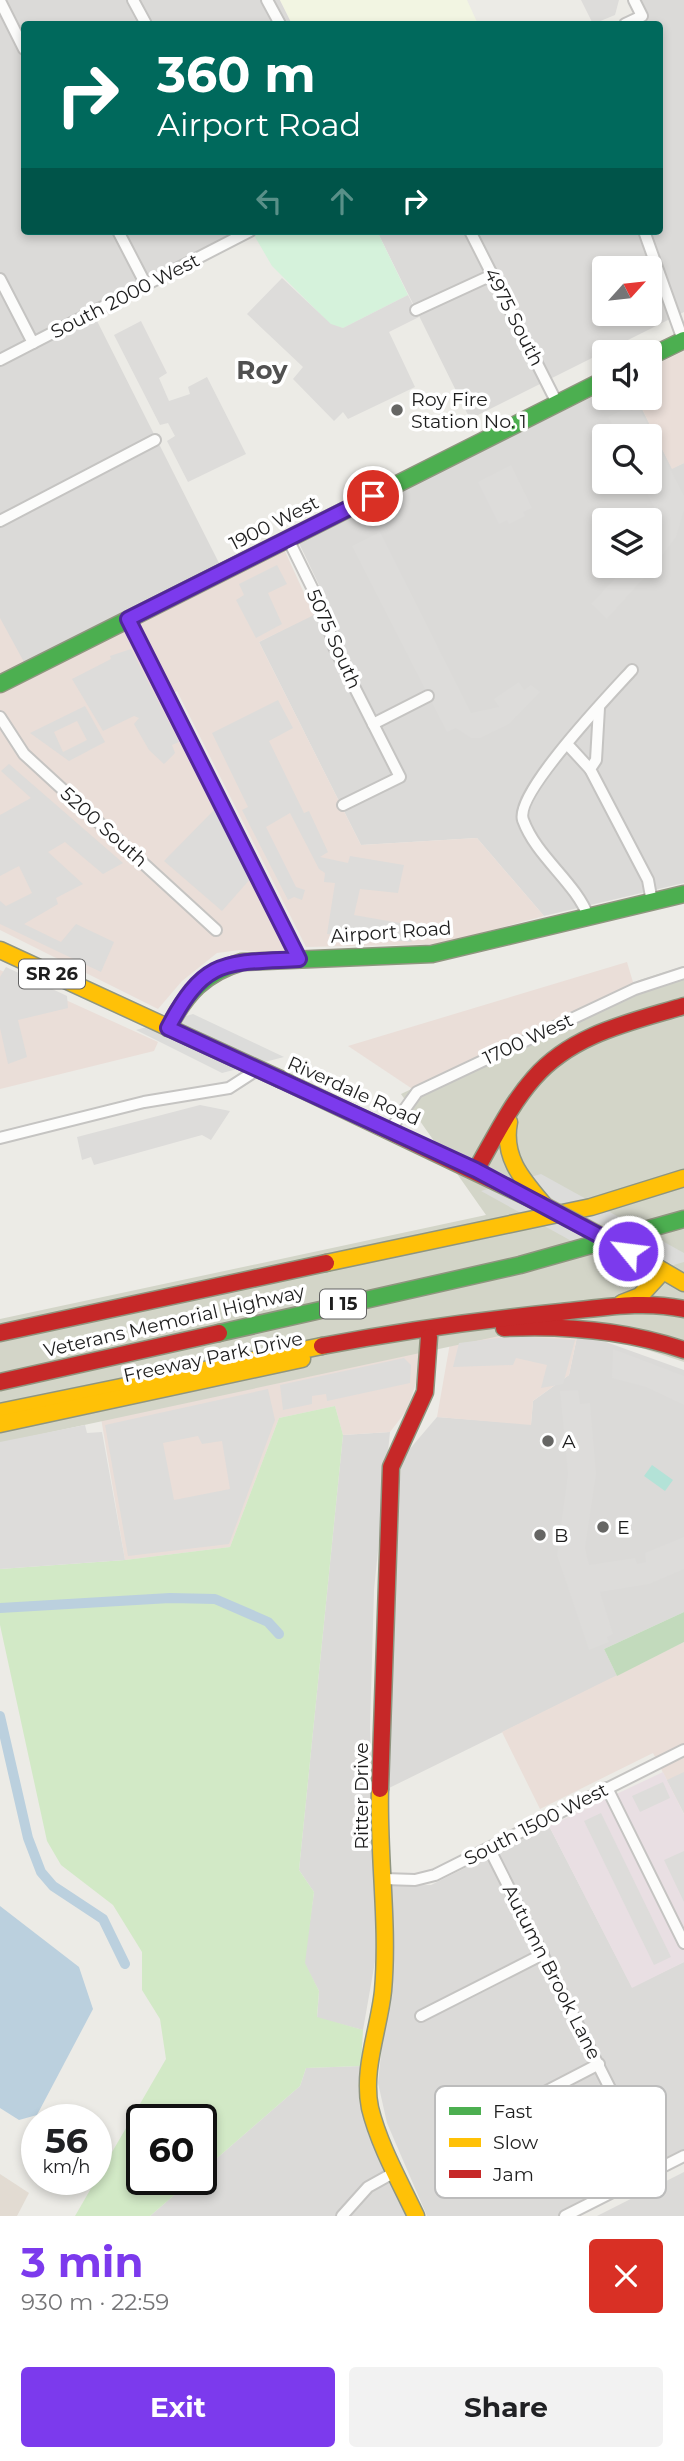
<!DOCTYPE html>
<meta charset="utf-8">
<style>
body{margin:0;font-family:Montserrat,sans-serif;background:#f2f2f2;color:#202124;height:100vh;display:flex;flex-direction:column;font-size:26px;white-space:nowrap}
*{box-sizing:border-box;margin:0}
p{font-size:23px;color:#757577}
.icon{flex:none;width:38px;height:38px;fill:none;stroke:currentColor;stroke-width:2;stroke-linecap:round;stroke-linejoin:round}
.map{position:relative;height:2216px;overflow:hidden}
.details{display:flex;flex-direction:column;background:#fff;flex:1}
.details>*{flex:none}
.banner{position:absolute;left:21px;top:21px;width:642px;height:214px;border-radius:7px;box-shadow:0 4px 10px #0003;background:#00695c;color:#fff;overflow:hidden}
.needle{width:46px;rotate:63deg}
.fabs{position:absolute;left:592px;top:256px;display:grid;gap:14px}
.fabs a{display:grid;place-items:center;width:70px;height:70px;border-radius:7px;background:#fff;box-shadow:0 4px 10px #0003;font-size:35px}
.speed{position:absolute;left:21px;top:2104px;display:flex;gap:14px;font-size:35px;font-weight:700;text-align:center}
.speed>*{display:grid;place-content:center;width:91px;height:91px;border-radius:50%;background:#fff;box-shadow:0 4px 10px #0003;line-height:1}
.speed small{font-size:18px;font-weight:400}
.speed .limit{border:4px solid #111;border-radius:10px;background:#fff;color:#111}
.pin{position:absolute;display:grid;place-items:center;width:60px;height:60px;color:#fff;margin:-30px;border:4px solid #fff;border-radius:50%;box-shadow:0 2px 7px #0007}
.me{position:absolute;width:77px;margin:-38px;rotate:299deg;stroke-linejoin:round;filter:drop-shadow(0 0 5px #0008)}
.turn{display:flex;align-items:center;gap:24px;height:147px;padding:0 21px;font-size:32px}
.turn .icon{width:91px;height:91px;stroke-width:2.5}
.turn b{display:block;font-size:49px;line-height:60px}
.lanes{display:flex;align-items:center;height:66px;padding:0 21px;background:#0003;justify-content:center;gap:35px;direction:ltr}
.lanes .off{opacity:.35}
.round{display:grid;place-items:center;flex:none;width:74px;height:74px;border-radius:7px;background:#f2f2f2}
.head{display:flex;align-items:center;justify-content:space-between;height:119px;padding:0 21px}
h1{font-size:42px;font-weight:700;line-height:52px;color:#7c3aed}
.action{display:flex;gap:14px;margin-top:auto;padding:14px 21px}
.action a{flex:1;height:80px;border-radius:7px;background:#7c3aed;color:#fff;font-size:28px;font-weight:700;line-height:80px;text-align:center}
.action a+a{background:#f2f2f2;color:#202124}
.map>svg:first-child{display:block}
</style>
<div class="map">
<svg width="684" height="2216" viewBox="0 0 684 2216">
<rect width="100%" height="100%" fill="#ecebe6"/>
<!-- residential -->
<g fill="#dbdad8" fill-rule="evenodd">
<polygon points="0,0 280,0 292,24 24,24 24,231 252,231 93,313 221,567 24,662 0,657"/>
<path d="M 627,0 L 684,0 L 684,312 L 470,419 L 377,231 L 660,231 L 660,24 L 630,24 L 637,20 ZM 604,268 L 649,268 L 649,313 L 604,313 Z"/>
<path d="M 604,391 L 604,397 L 636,397 L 672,468 L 684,463 L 684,883 L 544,916 L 477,838 L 361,845 L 259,642 L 329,606 L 298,541 ZM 604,436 L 649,436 L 649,481 L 604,481 ZM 604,520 L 649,520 L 649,565 L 604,565 Z"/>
<polygon points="577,1337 606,1342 684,1370 684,1612 604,1649 617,1676 387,1789 390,1587 402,1458 437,1417 531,1424 533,1401 569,1375"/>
<polygon points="390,1432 374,1590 370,1728 376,1956 363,2030 317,2018 319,1991 304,1963 314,1892 299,1870 343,1435"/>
<polygon points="549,1826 632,1987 684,1962 684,2156 566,2216 427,2216 387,2123 378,2083 392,1953 387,1886 431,1885"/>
<polygon points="361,2066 358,2087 368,2134 407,2216 150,2216 193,2179 201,2179 201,2172 300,2086 306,2068"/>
<polygon points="684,2172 684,2216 597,2216"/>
</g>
<!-- commercial -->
<g fill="#eaded8">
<polygon points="684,351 684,463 672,469 636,397 649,397 649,368"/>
<polygon points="284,549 314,615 259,642 361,845 477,838 544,916 440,944 306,947 177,691 160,700 286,942 285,955 240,950 217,953 182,981 158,1009 0,930 0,693"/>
<polygon points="0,618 24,662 0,674"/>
<polygon points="627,962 635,989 417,1092 348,1046"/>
<polygon points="0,970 158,1042 154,1051 0,1089"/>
<polygon points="513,1331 577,1337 569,1375 533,1401 531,1425 437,1417 450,1343"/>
<polygon points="421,1342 419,1374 407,1410 390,1432 343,1435 335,1406 279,1418 230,1547 125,1560 101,1418"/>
<polygon points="684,1642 684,1814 653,1753 540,1809 502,1732"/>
</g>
<!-- industrial -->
<polygon fill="#e9dfe3" points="663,1772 684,1814 684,1962 632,1988 549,1826"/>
<!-- education -->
<polygon fill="#f2f5e2" points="280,0 467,0 477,22 292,24"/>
<!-- military -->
<polygon fill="#e2dbd2" points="0,2174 29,2193 17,2216 0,2216"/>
<!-- construction -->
<polygon fill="#d3d5c8" points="684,966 684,1362 611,1338 537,1328 0,1443 0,1319 486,1215 401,1094 640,980"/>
<!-- grass -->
<polygon fill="#d2e9c6" points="335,1406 343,1435 299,1870 314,1892 305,1963 319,1991 317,2017 363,2030 361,2066 306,2068 300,2086 201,2172 201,2119 142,2119 142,2179 193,2179 150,2216 75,2216 166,2059 160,2019 142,1990 142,1952 113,1905 61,1865 47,1841 0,1625 0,1569 125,1560 230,1547 279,1418"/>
<!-- forest -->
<polygon fill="#c2dabc" points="684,1612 684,1642 617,1676 604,1649"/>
<!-- park -->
<polygon fill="#d5f2db" points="260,231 377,231 408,295 343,328 331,325 272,266 254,235"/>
<!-- pitch -->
<polygon fill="#b3e2d7" points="652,1465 673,1480 665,1491 644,1476"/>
<!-- parking -->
<g fill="#dddcda" fill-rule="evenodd">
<polygon points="581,0 619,0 615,15 593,24"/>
<polygon points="282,278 331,324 343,328 408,295 419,317 389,332 415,387 348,419 343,412 334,421 293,379 303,367 247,314"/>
<polygon points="141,321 167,373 159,378 169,401 190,394 188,387 207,377 246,454 188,482 167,441 175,436 168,423 160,425 114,335"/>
<polygon points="628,407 631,411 639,407 684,496 684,510 676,537 652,569 607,619 591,604 627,565 635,571 641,565 649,565 649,535 661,521 641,481 649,481 649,436 618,436 608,417"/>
<polygon points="511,465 532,508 523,512 525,516 509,524 507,520 499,524 478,482"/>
<polygon points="380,532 471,713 499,707 494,699 519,682 524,690 531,685 540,692 509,724 480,738 471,738 456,728 447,732 352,546"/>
<polygon points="277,565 287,584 268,593 282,624 256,638 236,600 244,595 239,584"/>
<polygon points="131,649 179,742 172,745 175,753 164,764 149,750 134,724 139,718 134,716 103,731 72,679 111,659 110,656"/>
<polygon points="278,700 293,728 269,741 304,813 309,811 328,852 320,857 348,863 350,856 404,865 398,893 360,889 354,915 400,923 412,942 327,934 335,883 324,882 325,873 319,869 290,813 266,827 296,887 305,890 302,900 294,897 288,900 242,810 248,807 212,733"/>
<path d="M 85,706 L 105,742 L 69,761 L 30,733 ZM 77,721 L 87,740 L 63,752 L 54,732 Z"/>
<polygon points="9,764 123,863 103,874 65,842 48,852 83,884 56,898 58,904 24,924 61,942 76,924 114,942 101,972 0,924 0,901 6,906 32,893 19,866 0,876 0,815 31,798 1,771"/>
<polygon points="215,809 251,878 222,911 164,861"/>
<polygon points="6,967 67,996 68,1008 18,1020 27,1057 8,1064 0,1028 0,977"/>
<polygon points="200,1105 230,1111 211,1140 202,1135 94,1165 91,1157 82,1160 77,1137"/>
<polygon points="513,1336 575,1340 563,1384 541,1388 547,1365 516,1358 513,1365 453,1367 459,1343"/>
<polygon points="613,1349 684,1376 684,1405 646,1387 612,1378"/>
<polygon points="404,1358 411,1365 410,1383 327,1401 326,1394 312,1396 312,1404 283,1410 280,1385"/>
<path d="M 268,1389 L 275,1420 L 229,1544 L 128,1556 L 105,1425 ZM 198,1436 L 202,1444 L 222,1441 L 230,1489 L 174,1500 L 163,1443 Z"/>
<polygon points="578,1390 580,1404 590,1403 596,1474 585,1548 589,1565 635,1558 637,1564 646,1562 645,1553 684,1537 684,1569 649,1584 600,1592 613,1634 607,1637 609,1642 589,1650 557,1555 568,1474 560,1391"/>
<polygon points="85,1425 87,1433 102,1432 125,1560 0,1569 0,1442"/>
<polygon points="684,1772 684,1813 667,1780"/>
<polygon points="663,1782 670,1798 640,1812 632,1796"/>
<polygon points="601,1813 671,1957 654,1965 584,1821"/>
<polygon points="684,1851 684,1902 664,1860"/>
</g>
<!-- water -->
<polygon fill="#bbd0de" points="0,1906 79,1967 93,2009 37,2115 19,2120 0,2108"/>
<!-- pier -->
<g fill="#dcdcda">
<polygon points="193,1014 284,1057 222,1073 136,1030"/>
<polygon points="541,1174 684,1253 684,1262 635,1276 481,1191"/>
</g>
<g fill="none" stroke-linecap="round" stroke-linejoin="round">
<!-- canal -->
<g stroke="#bbd0de" stroke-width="10">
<polyline points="0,1608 170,1598 215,1599 268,1622 279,1634"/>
<polyline points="0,1716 28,1838 41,1872 53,1886 103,1919 125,1964"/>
</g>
<defs>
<g id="street">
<polyline points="133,0 146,24"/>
<polyline points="267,0 280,24"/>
<polyline points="0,1 24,49"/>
<polyline points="625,24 642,16 634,0"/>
<polyline points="118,231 146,285"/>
<polyline points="470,231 557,403"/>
<polyline points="644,231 683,340"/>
<polyline points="0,279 33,343"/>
<polyline points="416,310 492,275"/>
<polyline points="0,360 250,231"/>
<polyline points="0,521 155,440"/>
<polyline points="288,539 325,614 334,647 400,777 343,805"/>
<polyline points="128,619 299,959"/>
<polyline points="599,708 596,760 590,769 648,880 652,902"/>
<polyline points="0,717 24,754 216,930"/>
<polyline points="373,724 428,696"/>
<polyline points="567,744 590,769"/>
<path d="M 589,918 C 575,881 537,858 523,820 C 514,794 612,692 632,670"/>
<polyline points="390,1130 417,1092 635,989 684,973"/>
<polyline points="0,1138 144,1102 229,1088 257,1070"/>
<polyline points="607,1788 684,1943"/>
<polyline points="489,1848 652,2172"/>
<polyline points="384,1879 415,1880 435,1875 684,1750"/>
<polyline points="421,2016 543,1954"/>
<polyline points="462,2135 599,2064"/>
<polyline points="342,2216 368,2187 395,2172"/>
<polyline points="565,2216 684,2156"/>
</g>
<g id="fast">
<polyline points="649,357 684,340"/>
<polyline points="0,684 604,380"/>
<path d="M 168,1028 C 186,994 204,973 242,962 L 432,954 L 684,894"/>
<polyline points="219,1333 520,1265 684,1219"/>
</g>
<g id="slow">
<polyline points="0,950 280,1079"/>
<path d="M 509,1122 C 502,1158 523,1180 545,1206"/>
<polyline points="629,1251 684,1283"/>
<polyline points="326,1263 591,1207 684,1178"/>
<polyline points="622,1303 640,1296 663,1271"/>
<polyline points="0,1412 322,1346"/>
<polyline points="0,1424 302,1359"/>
<path d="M 380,1789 C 378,1856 389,1924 383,1991 C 379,2029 362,2070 370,2108 C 379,2145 400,2182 416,2216"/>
</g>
<g id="jam">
<polyline points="280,1079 542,1204"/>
<path d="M 476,1170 C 494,1139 510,1105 534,1078 C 572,1034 631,1022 684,1006"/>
<path d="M 504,1328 C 566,1325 625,1330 684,1350"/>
<polyline points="0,1333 326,1263"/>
<path d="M 322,1346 C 401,1331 481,1320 561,1312 C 602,1308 643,1300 684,1309"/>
<polyline points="0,1382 219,1333"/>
<polyline points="380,1789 391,1467 425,1392 429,1337"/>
</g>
</defs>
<!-- street casing -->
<use href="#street" stroke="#c5c4c2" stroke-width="14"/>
<!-- fast casing -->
<use href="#fast" stroke="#8f957f" stroke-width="19"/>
<!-- slow casing -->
<use href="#slow" stroke="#8f957f" stroke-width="19"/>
<!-- jam casing -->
<use href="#jam" stroke="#8f957f" stroke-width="19"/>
<!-- street -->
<use href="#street" stroke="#fcfcfb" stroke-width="10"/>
<!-- fast -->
<use href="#fast" stroke="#4caf50" stroke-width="16"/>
<!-- slow -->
<use href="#slow" stroke="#ffc107" stroke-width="16"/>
<!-- jam -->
<use href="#jam" stroke="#c62828" stroke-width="16"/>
<defs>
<polyline id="slow-bridge" points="545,1206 629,1251"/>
</defs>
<!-- slow-bridge casing -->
<use href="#slow-bridge" stroke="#a19d84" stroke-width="19" stroke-linecap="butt"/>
<!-- slow-bridge -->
<use href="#slow-bridge" stroke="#ffc107" stroke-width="16"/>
</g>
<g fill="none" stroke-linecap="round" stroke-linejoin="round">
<defs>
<path id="route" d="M 373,496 L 128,619 L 299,959 C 225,963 205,957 168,1028 L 476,1170 L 628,1251"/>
</defs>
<!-- route casing -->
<use href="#route" stroke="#51269a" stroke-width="18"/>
<!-- route -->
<use href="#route" stroke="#7c3aed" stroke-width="12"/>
</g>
<!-- markers -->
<g fill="#666664" stroke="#fff" stroke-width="2.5">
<circle cx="397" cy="410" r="7"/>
<circle cx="548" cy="1441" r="7"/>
<circle cx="603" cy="1527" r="7"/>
<circle cx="540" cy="1535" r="7"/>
</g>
<g text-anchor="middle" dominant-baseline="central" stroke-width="7" stroke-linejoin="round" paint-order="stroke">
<!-- shield labels -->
<g fill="#fff" stroke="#626262" stroke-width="2">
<rect x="19" y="959.5" width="66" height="29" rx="5"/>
<rect x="320" y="1289.5" width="46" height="29" rx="5"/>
</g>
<g font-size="18" font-weight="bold" fill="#1e1e1e">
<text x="52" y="974">SR 26</text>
<text x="343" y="1304">I 15</text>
</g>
<!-- street labels -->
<g font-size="19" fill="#1e1e1e" stroke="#fff">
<text transform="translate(125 296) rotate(-27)">South 2000 West</text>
<text transform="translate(514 317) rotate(63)">4975 South</text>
<text transform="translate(274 523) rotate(-27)">1900 West</text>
<text transform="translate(334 639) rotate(66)">5075 South</text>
<text transform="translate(104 827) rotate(42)">5200 South</text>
<text transform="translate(391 932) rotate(-4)">Airport Road</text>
<text transform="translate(528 1039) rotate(-25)">1700 West</text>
<text transform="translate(354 1091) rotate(24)">Riverdale Road</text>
<text transform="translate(174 1321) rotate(-13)">Veterans Memorial Highway</text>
<text transform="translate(213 1357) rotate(-12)">Freeway Park Drive</text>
<text transform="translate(361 1796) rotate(-90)">Ritter Drive</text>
<text transform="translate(536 1824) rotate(-27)">South 1500 West</text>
<text transform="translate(552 1972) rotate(63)">Autumn Brook Lane</text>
</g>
<!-- poi labels -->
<g font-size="19" fill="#1e1e1e" stroke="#fff" text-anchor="start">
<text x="411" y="399">Roy Fire<tspan x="411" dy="22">Station No. 1</tspan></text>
<text x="562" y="1441">A</text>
<text x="617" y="1527">E</text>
<text x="554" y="1535">B</text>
</g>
<!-- district labels -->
<g font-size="26" font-weight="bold" fill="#515151" stroke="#fff">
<text x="262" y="370">Roy</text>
</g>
</g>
<!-- legend -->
<rect x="435" y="2086" width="231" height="112" rx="10" fill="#fff" stroke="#bcbcbc" stroke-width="2"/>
<rect x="449" y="2107" width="32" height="8" fill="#4caf50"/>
<rect x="449" y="2138" width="32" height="9" fill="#ffc107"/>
<rect x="449" y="2170" width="32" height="8" fill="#c62828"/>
<g font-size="19" fill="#1e1e1e">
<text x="493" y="2118">Fast</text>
<text x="493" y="2149">Slow</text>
<text x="493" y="2181">Jam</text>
</g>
</svg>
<div class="fabs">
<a><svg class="needle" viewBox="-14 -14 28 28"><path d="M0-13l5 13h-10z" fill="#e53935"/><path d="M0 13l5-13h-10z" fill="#757577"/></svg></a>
<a><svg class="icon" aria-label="sound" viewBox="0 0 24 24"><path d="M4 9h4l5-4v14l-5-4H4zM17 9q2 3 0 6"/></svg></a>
<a><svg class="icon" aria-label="search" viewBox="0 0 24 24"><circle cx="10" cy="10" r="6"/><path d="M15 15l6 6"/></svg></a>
<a><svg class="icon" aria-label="layers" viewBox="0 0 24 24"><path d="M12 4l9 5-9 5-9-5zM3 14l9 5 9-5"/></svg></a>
</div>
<div class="speed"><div>56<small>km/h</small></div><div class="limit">60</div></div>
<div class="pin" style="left:373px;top:496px;background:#d93025"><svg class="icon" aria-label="arrive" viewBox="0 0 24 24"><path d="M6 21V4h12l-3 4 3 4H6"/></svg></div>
<svg class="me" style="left:628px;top:1251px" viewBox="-20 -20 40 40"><circle r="17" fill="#7c3aed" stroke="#fff" stroke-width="3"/><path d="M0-11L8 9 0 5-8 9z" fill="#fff"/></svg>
<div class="banner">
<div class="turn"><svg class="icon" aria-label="right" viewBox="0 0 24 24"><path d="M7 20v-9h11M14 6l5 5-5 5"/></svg><div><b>360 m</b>Airport Road</div></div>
<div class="lanes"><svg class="icon off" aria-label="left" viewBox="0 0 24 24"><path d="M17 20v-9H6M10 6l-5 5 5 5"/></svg><svg class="icon off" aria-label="ahead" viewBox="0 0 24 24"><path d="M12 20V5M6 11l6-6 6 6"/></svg><svg class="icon" aria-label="right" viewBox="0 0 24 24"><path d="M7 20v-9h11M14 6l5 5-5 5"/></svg></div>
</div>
</div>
<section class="details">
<div class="head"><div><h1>3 min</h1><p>930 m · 22:59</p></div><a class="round" style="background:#d93025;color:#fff"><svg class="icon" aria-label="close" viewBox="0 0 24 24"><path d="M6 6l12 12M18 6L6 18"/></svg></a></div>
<div class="action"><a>Exit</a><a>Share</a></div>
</section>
